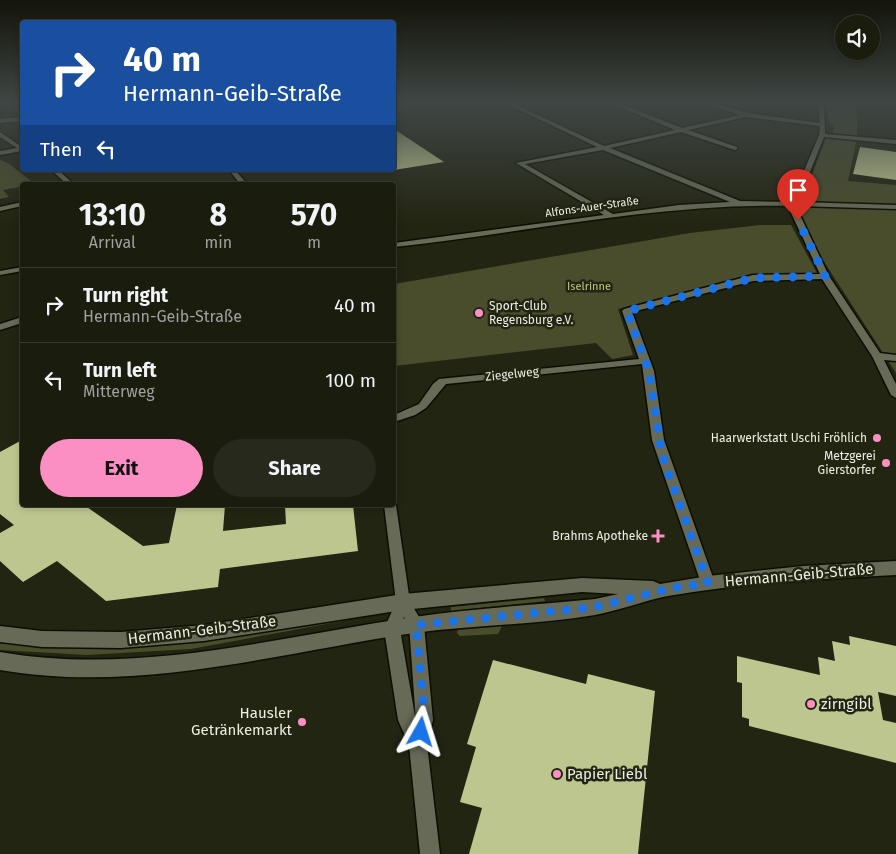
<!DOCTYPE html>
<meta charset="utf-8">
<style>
body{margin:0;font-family:"Fira Sans",sans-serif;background:#27291c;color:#f1f3f6;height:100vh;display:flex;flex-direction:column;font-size:19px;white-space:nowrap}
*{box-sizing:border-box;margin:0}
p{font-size:16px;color:#9fa19e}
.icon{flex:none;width:28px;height:28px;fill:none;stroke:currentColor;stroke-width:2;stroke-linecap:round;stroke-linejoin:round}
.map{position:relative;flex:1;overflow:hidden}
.details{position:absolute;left:20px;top:182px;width:376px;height:325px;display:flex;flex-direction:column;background:#1a1c0e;border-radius:5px;box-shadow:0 2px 8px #0003,0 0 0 1px #383a2e}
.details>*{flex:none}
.guide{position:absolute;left:20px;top:20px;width:376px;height:152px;border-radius:5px;box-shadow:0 2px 8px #0003,0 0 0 1px #383a2e;background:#1a4fa0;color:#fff;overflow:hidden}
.fabs{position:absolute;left:835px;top:15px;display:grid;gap:10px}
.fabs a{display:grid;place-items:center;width:45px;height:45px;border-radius:50%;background:#1a1c0e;box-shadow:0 2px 8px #0003,0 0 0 1px #383a2e;font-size:25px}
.pin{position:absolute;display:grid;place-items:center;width:42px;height:42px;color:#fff;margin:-51px -21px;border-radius:50% 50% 50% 0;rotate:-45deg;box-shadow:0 0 5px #0007}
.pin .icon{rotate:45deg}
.me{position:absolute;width:55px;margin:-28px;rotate:6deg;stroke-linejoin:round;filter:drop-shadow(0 0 4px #0008)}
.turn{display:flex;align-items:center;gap:18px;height:105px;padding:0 20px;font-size:22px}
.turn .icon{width:65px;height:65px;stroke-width:2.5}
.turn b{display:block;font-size:35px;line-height:42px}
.then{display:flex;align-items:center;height:48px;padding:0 20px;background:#0003;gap:10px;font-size:19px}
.eta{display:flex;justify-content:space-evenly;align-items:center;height:85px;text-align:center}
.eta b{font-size:30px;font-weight:700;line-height:35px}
.cta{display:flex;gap:10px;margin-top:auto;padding:10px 20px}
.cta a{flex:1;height:58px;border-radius:30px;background:#fb8fc4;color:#111;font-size:20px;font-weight:700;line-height:58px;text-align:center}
.cta a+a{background:#27291c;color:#f1f3f6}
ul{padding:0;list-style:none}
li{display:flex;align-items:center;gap:15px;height:75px;padding:0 20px;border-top:1px solid #383a2e}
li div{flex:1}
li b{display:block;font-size:19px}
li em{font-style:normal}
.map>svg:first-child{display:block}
</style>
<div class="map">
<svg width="896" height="854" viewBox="0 0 896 854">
<rect width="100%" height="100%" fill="#232513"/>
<!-- green -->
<g fill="#494d2c">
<path d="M 825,102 L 853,102 C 863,130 853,154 848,181 L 896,185 L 896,373 L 819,254 L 800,213 L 800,207 L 826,138 L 833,134 L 834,124 L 829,123 Z"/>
<polygon points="0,160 8,163 35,184 3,190 9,197 22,194 0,199"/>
<polygon points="760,225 791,225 817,273 750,275 618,309 633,355 612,359 596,343 394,366 394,284 690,233"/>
<polygon points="544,598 545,601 451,611 451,607"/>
<polygon points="348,616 348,620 191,649 87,655 0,650 0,642 14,644"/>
<polygon points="472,625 501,626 501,628 498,634 460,636 457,633 458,628"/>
</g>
<!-- building -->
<g fill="#bec690">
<polygon points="394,129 444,162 394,170"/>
<polygon points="860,147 896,152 896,180 853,174"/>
<polygon points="22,440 22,505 84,505 143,546 169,543 177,505 225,505 223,531 286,524 285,505 353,505 358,551 220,569 218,587 106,601 57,561 23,582 0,561 0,533 14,525 0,514 0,452"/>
<polygon points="849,636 896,646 896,696 878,692 883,720 896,723 896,763 749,726 749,719 742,717 742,683 737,682 737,656 820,675 818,657 835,661 832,641 850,645"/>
<polygon points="493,660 586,684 588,674 655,691 638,854 469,854 482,808 460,802 476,747 467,744"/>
</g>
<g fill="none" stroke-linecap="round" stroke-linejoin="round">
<defs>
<g id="street">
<path d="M 503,102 L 510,102 L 604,146 L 675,130 L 608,102 L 616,102 L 682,128 L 740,115 L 702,102 L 711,102 L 747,113 L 820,123 L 818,104 L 821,102 L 824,104 L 825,134 L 896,140 L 896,144 L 824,137 L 798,202 L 896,205 L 896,209 L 798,206 L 799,213 L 829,276 L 880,353 L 896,355 L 896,361 L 884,360 L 896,384 L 896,398 L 891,395 L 872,356 L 822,279 L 753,281 L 632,312 L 654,371 L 664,440 L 715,583 L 713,587 L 708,588 L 703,587 L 701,583 L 652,440 L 642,364 L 446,384 L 426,408 L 415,415 L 394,422 L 394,415 L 419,404 L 433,384 L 439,379 L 639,359 L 622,311 L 624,309 L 753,275 L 820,274 L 791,213 L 791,206 C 657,203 526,233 394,247 L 394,243 L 604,215 L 516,163 L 597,147 ZM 746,117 L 820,126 L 819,135 L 791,202 L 740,201 L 610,148 L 681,132 L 735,150 L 738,148 L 737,147 L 688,130 ZM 603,150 L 730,202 L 679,205 L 613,214 L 525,164 Z"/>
<polygon points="0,132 22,147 22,151 0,155 0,151 17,148 0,137"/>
<polygon points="51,170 58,170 75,185 68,185"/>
<polygon points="229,170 235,170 248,185 241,185"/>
<polygon points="22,202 22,206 0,211 0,207"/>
<polygon points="22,267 22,271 0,275 0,271"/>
<polygon points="22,317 22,323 0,330 0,324"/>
<path d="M 394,502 L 396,505 L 410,602 L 424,625 L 433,720 L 427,744 L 440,854 L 420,854 L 409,745 L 398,720 L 384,629 L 396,602 L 384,505 L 394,505 ZM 404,617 L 409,625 L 416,722 L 400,629 Z"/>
</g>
<g id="secondary">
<polygon points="22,117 22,121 0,123 0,119"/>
<path d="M 896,561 L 896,575 C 822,579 748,583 674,595 C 648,599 622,610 595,615 C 536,625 474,625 414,633 C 278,653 138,694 0,670 L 0,652 C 138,676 278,637 414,617 C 474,608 535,605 595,599 L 618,594 L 582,592 L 403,610 L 204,641 L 121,648 L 42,647 L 0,642 L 0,626 L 42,631 L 121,632 L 204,625 L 403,594 L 582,578 L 653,581 L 660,584 L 708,576 L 803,566 Z"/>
</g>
</defs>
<!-- street casing -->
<use href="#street" stroke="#0c0e01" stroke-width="3"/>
<!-- secondary casing -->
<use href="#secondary" stroke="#0c0e01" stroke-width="3"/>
<!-- street -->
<use href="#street" fill="#676a56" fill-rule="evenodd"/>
<!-- secondary -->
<use href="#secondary" fill="#676a56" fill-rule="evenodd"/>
</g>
<!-- sky -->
<linearGradient id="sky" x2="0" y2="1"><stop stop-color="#13140a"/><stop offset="0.46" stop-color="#3f4644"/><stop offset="1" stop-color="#3f4644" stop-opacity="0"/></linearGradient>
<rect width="896" height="222" fill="url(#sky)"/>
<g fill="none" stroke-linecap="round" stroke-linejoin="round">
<!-- route -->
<polyline stroke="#1a73e8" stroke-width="9" stroke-dasharray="0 16.2" points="421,732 425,720 416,625 595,607 672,588 708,583 662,455 649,371 627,311 753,278 825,276 798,220"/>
</g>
<!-- markers -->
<g fill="#fb8fc4" stroke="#232513" stroke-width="2">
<circle cx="479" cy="313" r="5"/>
<circle cx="877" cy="438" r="5"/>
<circle cx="886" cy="463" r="5"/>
<path d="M655.5 528.5h5v5h5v5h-5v5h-5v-5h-5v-5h5z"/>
<circle cx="811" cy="704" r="5"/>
<circle cx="302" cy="722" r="5"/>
<circle cx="557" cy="774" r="5"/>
</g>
<g text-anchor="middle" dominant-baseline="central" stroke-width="5" stroke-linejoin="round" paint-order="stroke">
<!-- far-street labels -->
<g font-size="11" fill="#eceee3" stroke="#232513">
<text transform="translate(592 207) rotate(-8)">Alfons-Auer-Straße</text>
</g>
<!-- far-park labels -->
<g font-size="11" fill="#c0ca7c" stroke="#232513">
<text x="589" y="286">Iselrinne</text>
</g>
<!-- poi labels -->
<g font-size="12" fill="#eceee3" stroke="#232513" text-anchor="end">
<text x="489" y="306" text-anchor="start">Sport-Club<tspan x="489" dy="14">Regensburg e.V.</tspan></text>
<text x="867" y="438">Haarwerkstatt Uschi Fröhlich</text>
<text x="876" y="456">Metzgerei<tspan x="876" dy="14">Gierstorfer</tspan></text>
<text x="648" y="536">Brahms Apotheke</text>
</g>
<!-- street labels -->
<g font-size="12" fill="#eceee3" stroke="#232513">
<text transform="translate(512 374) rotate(-6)">Ziegelweg</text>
</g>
<!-- near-street labels -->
<g font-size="15" fill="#eceee3" stroke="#232513">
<text transform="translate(799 575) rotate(-5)">Hermann-Geib-Straße</text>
<text transform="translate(202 630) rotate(-7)">Hermann-Geib-Straße</text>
</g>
<!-- near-poi labels -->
<g font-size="15" fill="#eceee3" stroke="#232513" text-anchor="start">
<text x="821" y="704">zirngibl</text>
<text x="292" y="713" text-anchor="end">Hausler<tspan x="292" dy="17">Getränkemarkt</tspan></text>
<text x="567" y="774">Papier Liebl</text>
</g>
</g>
</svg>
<div class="fabs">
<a><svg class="icon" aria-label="sound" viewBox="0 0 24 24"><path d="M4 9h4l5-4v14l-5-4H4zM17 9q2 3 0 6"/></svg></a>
</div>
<div class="pin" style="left:798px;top:220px;background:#d93025"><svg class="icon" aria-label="arrive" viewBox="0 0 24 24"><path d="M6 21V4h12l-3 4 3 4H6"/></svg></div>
<svg class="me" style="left:421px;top:732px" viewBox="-20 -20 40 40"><path d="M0-17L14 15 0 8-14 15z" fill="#1a73e8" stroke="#fff" stroke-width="4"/></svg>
<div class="guide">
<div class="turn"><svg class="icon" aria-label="right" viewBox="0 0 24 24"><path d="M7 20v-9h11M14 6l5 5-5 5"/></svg><div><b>40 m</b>Hermann-Geib-Straße</div></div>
<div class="then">Then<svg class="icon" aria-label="left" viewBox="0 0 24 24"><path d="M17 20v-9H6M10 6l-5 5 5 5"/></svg></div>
</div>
<section class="details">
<div class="eta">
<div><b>13:10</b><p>Arrival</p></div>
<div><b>8</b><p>min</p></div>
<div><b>570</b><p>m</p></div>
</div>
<ul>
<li><svg class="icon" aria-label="right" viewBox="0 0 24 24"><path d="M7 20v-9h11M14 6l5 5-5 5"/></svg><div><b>Turn right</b><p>Hermann-Geib-Straße</p></div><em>40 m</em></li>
<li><svg class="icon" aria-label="left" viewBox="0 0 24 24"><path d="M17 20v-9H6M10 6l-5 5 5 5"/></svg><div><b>Turn left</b><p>Mitterweg</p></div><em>100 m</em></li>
</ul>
<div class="cta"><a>Exit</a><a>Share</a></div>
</section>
</div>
